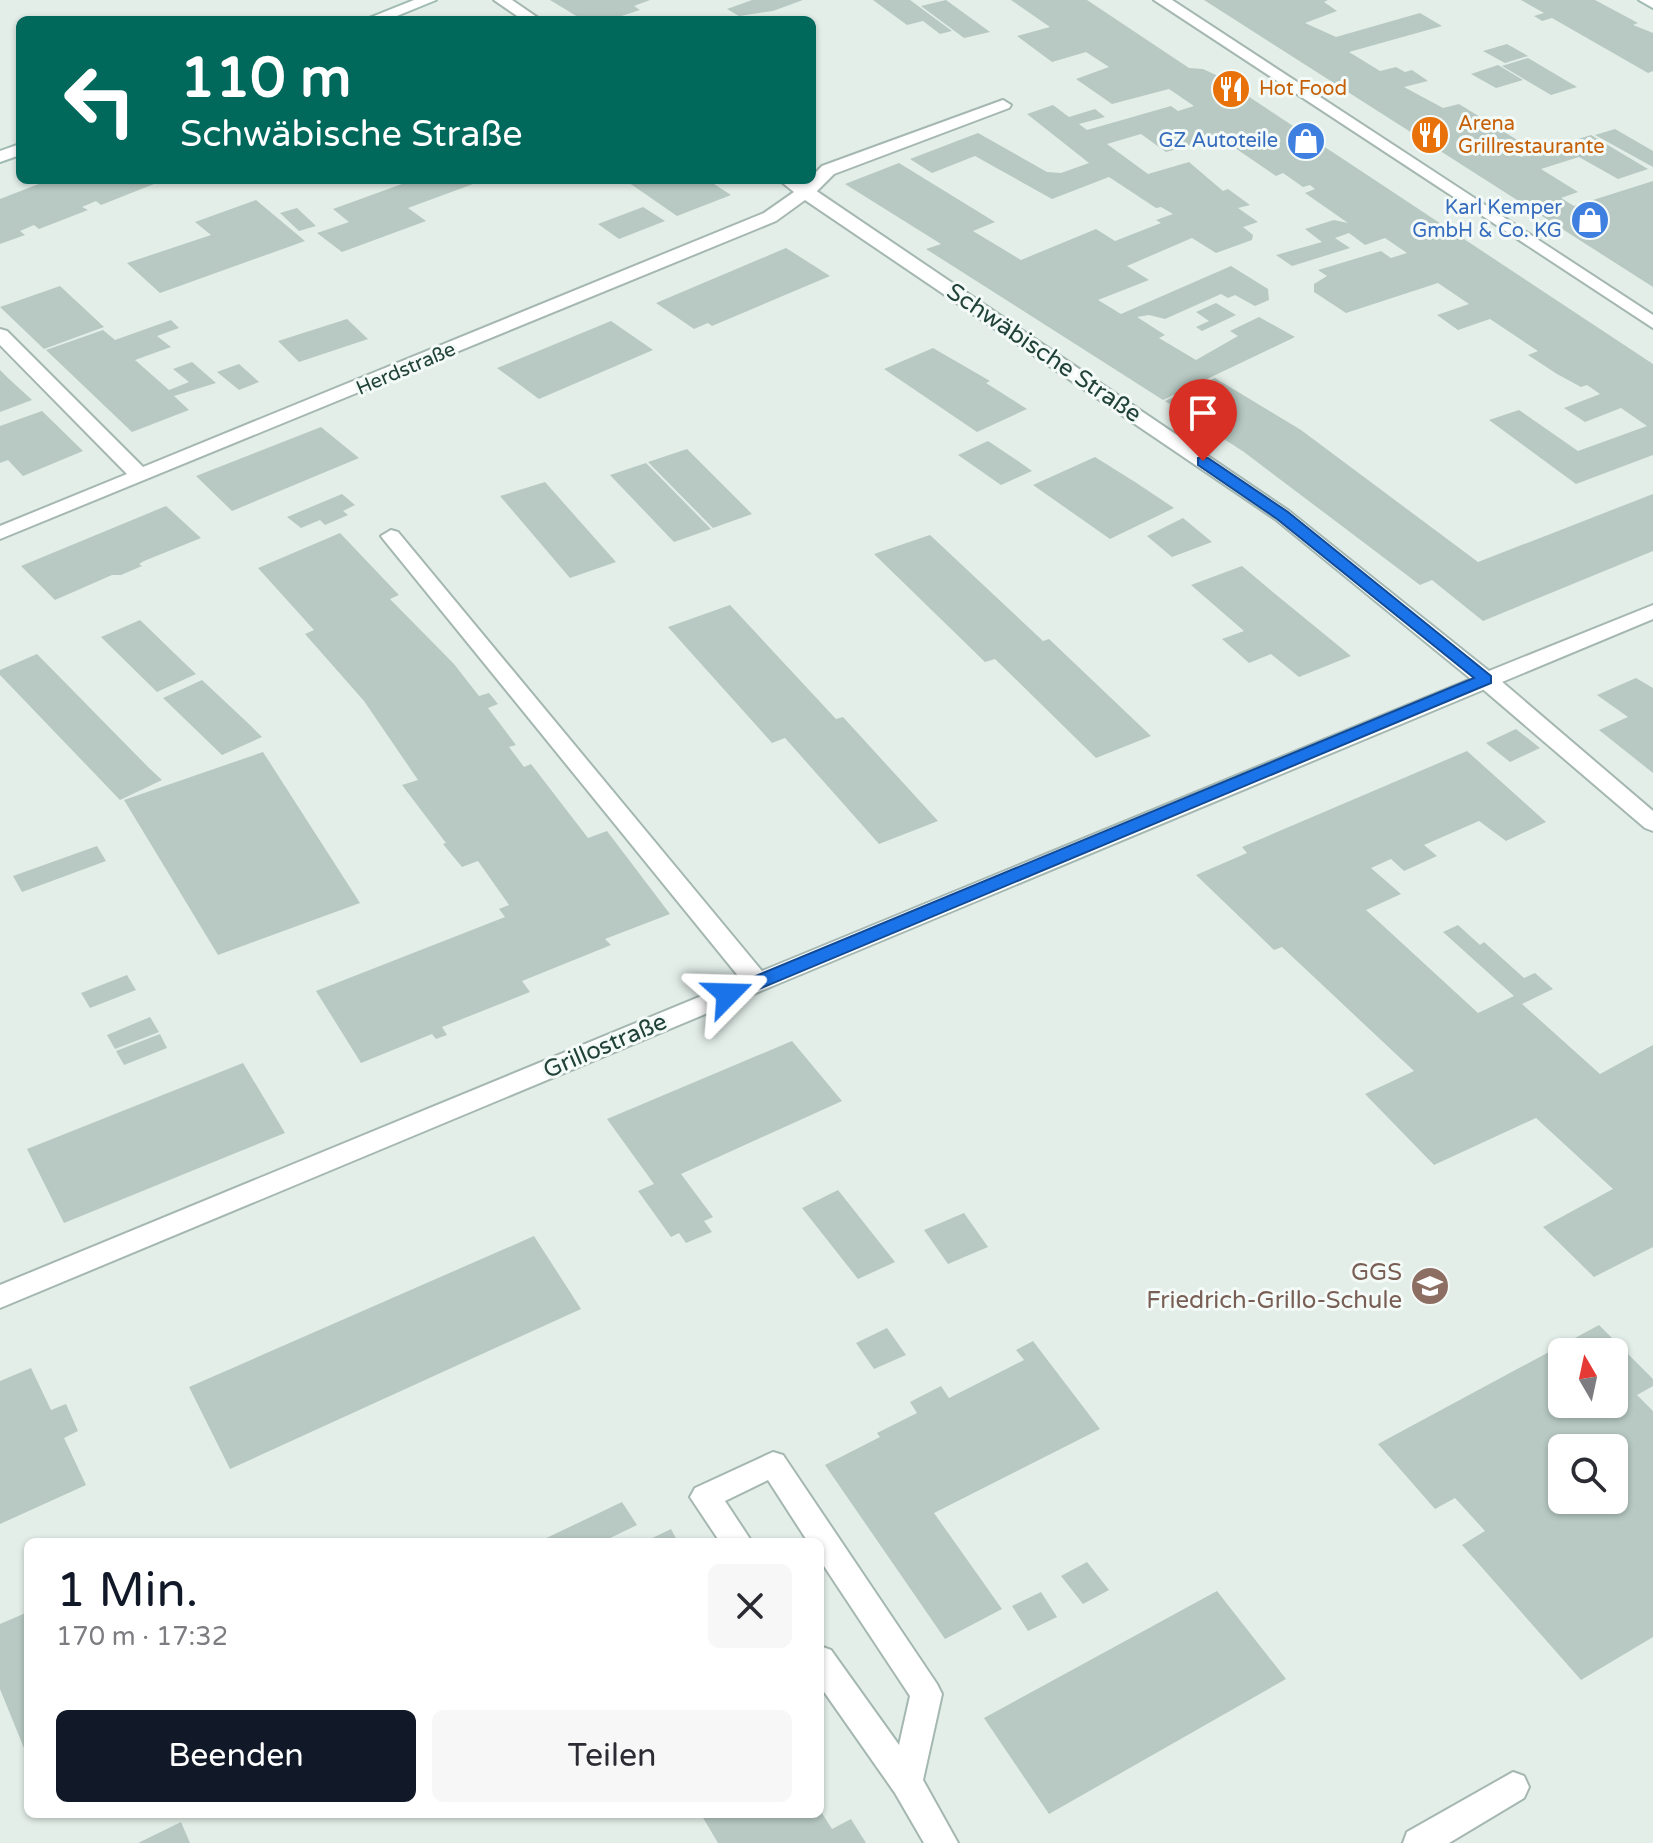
<!DOCTYPE html>
<html lang="de">
<meta charset="utf-8">
<style>
body{margin:0;font-family:"Varela Round",sans-serif;background:#f7f7f7;color:#2b2b33;height:100vh;display:flex;flex-direction:column;font-size:30px;white-space:nowrap}
*{box-sizing:border-box;margin:0}
p{font-size:26px;color:#7c7c81}
.icon{flex:none;width:44px;height:44px;fill:none;stroke:currentColor;stroke-width:2;stroke-linecap:round;stroke-linejoin:round}
.map{position:relative;flex:1;overflow:hidden}
.sheet{position:absolute;left:24px;top:1538px;width:800px;height:280px;display:flex;flex-direction:column;background:#fff;border-radius:12px;box-shadow:0 2px 6px #0004}
.sheet>*{flex:none}
.hud{position:absolute;left:16px;top:16px;width:800px;height:168px;border-radius:12px;box-shadow:0 2px 6px #0004;background:#00695c;color:#fff;overflow:hidden}
.needle{width:52px;rotate:351deg}
.controls{position:absolute;left:1548px;top:1338px;display:grid;gap:16px}
.controls a{display:grid;place-items:center;width:80px;height:80px;border-radius:12px;background:#fff;box-shadow:0 2px 6px #0004;font-size:40px}
.pin{position:absolute;display:grid;place-items:center;width:68px;height:68px;color:#fff;margin:-82px -34px;border-radius:50% 50% 50% 0;rotate:-45deg;box-shadow:0 0 8px #0007}
.pin .icon{rotate:45deg}
.me{position:absolute;width:88px;margin:-44px;rotate:68deg;stroke-linejoin:round;filter:drop-shadow(0 0 6px #0008)}
.turn{display:flex;align-items:center;gap:28px;height:168px;padding:0 32px;font-size:36px}
.turn .icon{width:104px;height:104px;stroke-width:2.5}
.turn b{display:block;font-size:56px;line-height:68px}
.round{display:grid;place-items:center;flex:none;width:84px;height:84px;border-radius:12px;background:#f7f7f7}
.summary{display:flex;align-items:center;justify-content:space-between;height:136px;padding:0 32px}
h1{font-size:48px;font-weight:600;line-height:60px;color:#111827}
.button{display:flex;gap:16px;margin-top:auto;padding:16px 32px}
.button a{flex:1;height:92px;border-radius:12px;background:#111827;color:#fff;font-size:32px;font-weight:600;line-height:92px;text-align:center}
.button a+a{background:#f7f7f7;color:#2b2b33}
.map>svg:first-child{display:block}
</style>
<div class="map">
<svg width="1653" height="1843" viewBox="0 0 1653 1843">
<rect width="100%" height="100%" fill="#e3eee9"/>
<!-- building -->
<g fill="#b7c9c2" fill-rule="evenodd">
<polygon points="550,0 650,0 634,6 640,10 609,20 583,20"/>
<polygon points="752,0 803,0 773,11 739,16 727,9"/>
<polygon points="873,0 910,0 952,31 940,34 923,21 907,25"/>
<polygon points="946,0 990,32 964,38 921,6"/>
<polygon points="1011,0 1087,0 1189,68 1203,69 1216,75 1653,364 1653,455 1576,484 1489,420 1519,410 1578,451 1647,426 1621,408 1585,422 1564,408 1600,394 1587,385 1581,387 1557,374 1528,355 1538,351 1490,319 1458,330 1437,315 1469,304 1438,283 1346,313 1314,292 1314,284 1327,276 1318,270 1381,251 1391,258 1407,253 1385,238 1365,245 1349,233 1335,238 1350,248 1292,266 1276,255 1322,242 1305,229 1334,220 1348,223 1305,193 1315,189 1310,185 1303,187 1283,173 1276,176 1219,137 1166,152 1141,134 1107,144 1148,174 1189,162 1223,191 1228,189 1250,205 1238,208 1258,222 1243,227 1253,235 1252,240 1216,253 1192,238 1127,266 1149,280 1098,300 1121,314 1231,266 1268,289 1269,300 1255,306 1235,295 1228,298 1221,294 1165,319 1149,315 1137,317 1165,335 1159,338 1196,360 1238,336 1230,331 1259,317 1295,337 1163,400 926,249 941,244 845,184 899,163 995,222 973,231 1021,260 1096,229 1115,241 1161,223 1156,220 1173,214 1161,207 1156,208 1109,177 1052,199 975,156 932,173 910,159 978,133 1047,172 1061,173 1089,163 1027,114 1053,105 1069,117 1095,109 1105,117 1079,124 1087,130 1171,106 1178,111 1194,106 1169,89 1112,104 1076,79 1109,67 1086,52 1052,62 1017,36 1050,27"/>
<polygon points="1204,0 1328,0 1324,2 1337,11 1305,23 1336,37 1420,13 1442,26 1349,52 1380,71 1396,67 1405,72 1412,70 1428,81 1404,87 1443,108 1459,104 1519,141 1503,146 1521,157 1591,135 1648,169 1618,179 1579,157 1541,169 1578,192 1561,198 1574,206 1653,181 1653,287"/>
<polygon points="1521,0 1595,0 1638,23 1633,25 1653,33 1653,71 1648,73 1552,18 1542,21 1534,16 1544,13"/>
<polygon points="1507,44 1528,56 1505,63 1483,51"/>
<polygon points="1528,58 1577,87 1551,95 1502,66"/>
<polygon points="1498,65 1523,80 1496,88 1471,74"/>
<polygon points="1615,129 1653,151 1653,167 1595,135"/>
<polygon points="49,180 164,180 101,205 96,201 82,207 88,210 39,229 34,225 20,231 25,235 0,244 0,199"/>
<polygon points="413,180 484,180 408,208 426,221 342,252 317,233 349,222 333,209"/>
<polygon points="625,180 708,180 731,195 677,216"/>
<polygon points="256,200 305,241 160,293 127,263 211,235 195,222"/>
<polygon points="643,207 665,221 619,239 598,224"/>
<polygon points="297,208 316,226 299,231 280,213"/>
<polygon points="786,248 830,276 712,326 708,323 694,329 656,303"/>
<polygon points="60,286 104,327 44,349 0,307"/>
<polygon points="1216,303 1236,315 1202,331 1196,327 1209,321 1196,312"/>
<polygon points="347,319 368,339 299,362 278,341"/>
<polygon points="171,320 179,328 157,336 171,347 135,360 169,390 189,382 173,369 192,362 216,383 174,396 189,410 132,432 46,350 103,330 115,340"/>
<polygon points="611,321 653,350 539,399 497,368"/>
<polygon points="933,348 990,381 986,383 1027,409 977,432 884,369"/>
<polygon points="239,364 259,382 239,390 217,372"/>
<polygon points="0,370 8,378 32,400 0,412"/>
<polygon points="1215,378 1301,430 1478,562 1653,494 1653,551 1483,621 1432,580 1420,585 1244,452 1165,401"/>
<polygon points="42,411 83,451 23,476 8,460 0,463 0,426"/>
<polygon points="321,427 359,458 232,511 196,476"/>
<polygon points="988,441 1018,461 1032,471 1001,485 958,455"/>
<polygon points="687,449 752,514 713,528 648,462"/>
<polygon points="1095,457 1135,482 1174,508 1110,539 1033,485"/>
<polygon points="646,463 711,529 674,542 610,475"/>
<polygon points="545,482 616,562 570,578 500,496"/>
<polygon points="342,494 355,505 343,511 348,515 325,525 320,520 301,528 287,517"/>
<polygon points="166,506 201,538 144,561 139,564 142,566 121,575 112,575 55,600 21,566"/>
<polygon points="1183,518 1212,542 1172,557 1147,536"/>
<polygon points="340,533 399,595 390,599 454,664 479,696 489,693 498,704 488,708 516,745 509,747 524,767 531,764 588,838 607,831 670,914 605,939 611,945 522,981 530,992 442,1027 447,1035 436,1039 432,1034 361,1063 316,991 505,917 499,909 509,905 478,861 462,867 447,849 443,844 446,843 402,785 418,780 364,701 305,634 314,630 258,568"/>
<polygon points="930,535 1043,641 1049,639 1151,736 1096,758 995,659 985,662 874,554"/>
<polygon points="1242,566 1268,588 1351,656 1299,677 1271,654 1249,663 1222,639 1244,631 1191,585"/>
<polygon points="730,605 836,719 843,717 938,821 879,844 785,738 772,743 668,627"/>
<polygon points="140,620 173,652 196,674 157,692 101,637"/>
<polygon points="37,654 149,768 162,780 120,800 0,675 0,670"/>
<polygon points="1636,678 1653,688 1653,773 1599,730 1628,717 1597,695"/>
<polygon points="202,680 250,725 262,737 222,755 163,698"/>
<polygon points="1516,729 1540,748 1510,762 1486,743"/>
<polygon points="1467,751 1546,822 1506,841 1479,821 1424,845 1437,856 1404,871 1391,859 1371,868 1401,894 1366,910 1478,1013 1514,996 1443,932 1458,925 1480,945 1484,942 1524,978 1535,973 1553,989 1522,1004 1600,1074 1653,1045 1653,1247 1594,1277 1543,1227 1613,1189 1536,1118 1434,1165 1365,1094 1414,1071 1282,947 1274,950 1196,875 1247,853 1242,847"/>
<polygon points="263,752 360,903 218,955 124,800"/>
<polygon points="97,846 106,861 22,892 13,876"/>
<polygon points="127,975 136,990 90,1008 81,993"/>
<polygon points="150,1017 159,1032 115,1049 107,1035"/>
<polygon points="160,1034 167,1048 124,1065 116,1051"/>
<polygon points="792,1041 842,1101 681,1174 713,1217 704,1221 712,1232 686,1243 679,1233 671,1237 638,1191 654,1184 607,1119"/>
<polygon points="243,1063 285,1133 64,1223 27,1149"/>
<polygon points="838,1190 895,1262 858,1279 802,1208"/>
<polygon points="964,1213 988,1247 948,1264 924,1230"/>
<polygon points="534,1236 581,1309 230,1469 189,1387"/>
<path d="M 1599,1325 L 1653,1379 L 1653,1386 L 1637,1395 L 1653,1411 L 1653,1637 L 1581,1680 L 1462,1545 L 1485,1531 L 1455,1498 L 1435,1509 L 1378,1444 ZM 1562,1352 L 1614,1352 L 1614,1404 L 1562,1404 ZM 1562,1448 L 1614,1448 L 1614,1500 L 1562,1500 Z"/>
<polygon points="887,1328 906,1355 874,1369 856,1343"/>
<polygon points="1033,1341 1100,1429 934,1513 1002,1609 945,1639 825,1465 880,1437 877,1433 917,1413 910,1402 941,1386 949,1398 1024,1360 1016,1350"/>
<polygon points="31,1368 51,1410 66,1404 78,1431 64,1438 86,1485 0,1524 0,1381"/>
<polygon points="622,1502 637,1525 602,1542 538,1542"/>
<polygon points="671,1529 678,1542 644,1542"/>
<polygon points="1087,1562 1109,1590 1083,1604 1061,1576"/>
<polygon points="1217,1591 1286,1679 1049,1814 984,1718"/>
<polygon points="1041,1592 1057,1617 1028,1631 1012,1606"/>
<polygon points="28,1612 28,1758 0,1689 0,1624"/>
<polygon points="820,1810 832,1829 851,1819 866,1843 718,1843 702,1816 820,1814"/>
<polygon points="181,1822 190,1843 138,1843"/>
</g>
<g fill="none" stroke-linecap="round" stroke-linejoin="round">
<defs>
<g id="lane">
<polygon points="1003,100 1011,105 1009,108 834,174 812,196 800,196 797,192 822,166"/>
<polygon points="391,530 398,532 766,976 769,982 766,988 748,988 384,540 381,536"/>
<polygon points="1486,673 1494,675 1653,811 1653,831 1645,828 1478,685 1475,680"/>
</g>
<g id="street">
<polygon points="494,0 512,0 541,20 523,20"/>
<polygon points="1154,0 1172,0 1653,315 1653,328"/>
<polygon points="779,180 798,180 812,188 1289,511 1489,671 1653,605 1653,619 0,1308 0,1285 1471,679 1275,519 805,200 776,221 0,539 0,526 127,474 0,345 0,329 7,331 143,467 764,213 794,192"/>
<polygon points="773,1452 783,1455 937,1684 942,1694 923,1780 958,1843 924,1843 895,1793 820,1686 820,1646 831,1650 899,1745 910,1696 820,1560 820,1542 808,1542 768,1480 725,1501 752,1542 720,1542 690,1497 695,1488"/>
<polygon points="1513,1772 1524,1776 1529,1787 1524,1798 1449,1843 1403,1843 1407,1832"/>
</g>
<g id="secondary">
<polygon points="414,0 436,0 387,20 364,20"/>
<polygon points="1639,0 1653,0 1653,8"/>
<polygon points="20,144 20,155 0,162 0,151"/>
</g>
</defs>
<!-- lane casing -->
<use href="#lane" stroke="#a5b7b1" stroke-width="4"/>
<!-- street casing -->
<use href="#street" stroke="#a5b7b1" stroke-width="4"/>
<!-- secondary casing -->
<use href="#secondary" stroke="#a0bbb1" stroke-width="4"/>
<!-- lane -->
<use href="#lane" fill="#fff" fill-rule="evenodd"/>
<!-- street -->
<use href="#street" fill="#fff" fill-rule="evenodd"/>
<!-- secondary -->
<use href="#secondary" fill="#fff" fill-rule="evenodd"/>
</g>
<!-- route -->
<polygon fill="#1a73e8" stroke="#114b97" stroke-width="2" points="1198,458 1208,458 1288,512 1491,676 1491,683 735,999 722,999 722,990 1474,678 1277,519 1198,465"/>
<!-- icons -->
<defs>
<symbol id="restaurant-disc" viewBox="-11 -11 22 22"><circle r="9.5" fill="#e8710a" stroke="#f4faf7"/><path d="M-5-6h1v4h1v-4h1v4h1v-4h1v5L-1.5 .5V6h-2V.5L-5-1ZM5-6V6H3V1.5H1.5Q1.5-4 5-6Z" fill="#fff"/></symbol>
<symbol id="shop-disc" viewBox="-11 -11 22 22"><circle r="9.5" fill="#3f7fe0" stroke="#f4faf7"/><path d="M-5-2.5h2.3a2.7 3.5 0 0 1 5.4 0H5L5.5 6h-11ZM-1.5-2.5h3a1.5 2.3 0 0 0-3 0Z" fill="#fff"/></symbol>
<symbol id="school-disc" viewBox="-11 -11 22 22"><circle r="9.5" fill="#8d6e63" stroke="#f4faf7"/><path d="M0-5L7-2L0 1L-7-2ZM-4 1L0 2.5L4 1V4Q0 6-4 4Z" fill="#fff"/></symbol>
</defs>
<g fill-rule="evenodd">
<use href="#restaurant-disc" x="1209" y="67" width="44" height="44"/>
<use href="#restaurant-disc" x="1408" y="113" width="44" height="44"/>
<use href="#shop-disc" x="1284" y="119" width="44" height="44"/>
<use href="#shop-disc" x="1568" y="198" width="44" height="44"/>
<use href="#school-disc" x="1408" y="1264" width="44" height="44"/>
</g>
<g text-anchor="middle" dominant-baseline="central" stroke-width="6" stroke-linejoin="round" paint-order="stroke">
<!-- far-food labels -->
<g font-size="20" fill="#c56008" stroke="#f4faf7" text-anchor="start">
<text x="1259" y="89">Hot Food</text>
<text x="1458" y="124">Arena<tspan x="1458" dy="23">Grillrestaurante</tspan></text>
</g>
<!-- far-shop labels -->
<g font-size="20" fill="#366cbe" stroke="#f4faf7" text-anchor="end">
<text x="1278" y="141">GZ Autoteile</text>
<text x="1562" y="208">Karl Kemper<tspan x="1562" dy="23">GmbH &amp; Co. KG</tspan></text>
</g>
<!-- far-street labels -->
<g font-size="20" fill="#204239" stroke="#f4faf7">
<text transform="translate(406 369) rotate(-23)">Herdstraße</text>
</g>
<!-- street labels -->
<g font-size="24" fill="#204239" stroke="#f4faf7">
<text transform="translate(1044 353) rotate(34)">Schwäbische Straße</text>
<text transform="translate(605 1046) rotate(-23)">Grillostraße</text>
</g>
<!-- education labels -->
<g font-size="24" fill="#785e54" stroke="#f4faf7" text-anchor="end">
<text x="1402" y="1272">GGS<tspan x="1402" dy="28">Friedrich-Grillo-Schule</tspan></text>
</g>
</g>
</svg>
<div class="controls">
<a><svg class="needle" viewBox="-14 -14 28 28"><path d="M0-13l5 13h-10z" fill="#e53935"/><path d="M0 13l5-13h-10z" fill="#7c7c81"/></svg></a>
<a><svg class="icon" aria-label="search" viewBox="0 0 24 24"><circle cx="10" cy="10" r="6"/><path d="M15 15l6 6"/></svg></a>
</div>
<div class="pin" style="left:1203px;top:461px;background:#d93025"><svg class="icon" aria-label="arrive" viewBox="0 0 24 24"><path d="M6 21V4h12l-3 4 3 4H6"/></svg></div>
<svg class="me" style="left:728px;top:994px" viewBox="-20 -20 40 40"><path d="M0-17L14 15 0 8-14 15z" fill="#1a73e8" stroke="#fff" stroke-width="4"/></svg>
<div class="hud">
<div class="turn"><svg class="icon" aria-label="left" viewBox="0 0 24 24"><path d="M17 20v-9H6M10 6l-5 5 5 5"/></svg><div><b>110 m</b>Schwäbische Straße</div></div>
</div>
<section class="sheet">
<div class="summary"><div><h1>1 Min.</h1><p>170 m · 17:32</p></div><a class="round"><svg class="icon" aria-label="close" viewBox="0 0 24 24"><path d="M6 6l12 12M18 6L6 18"/></svg></a></div>
<div class="button"><a>Beenden</a><a>Teilen</a></div>
</section>
</div>
